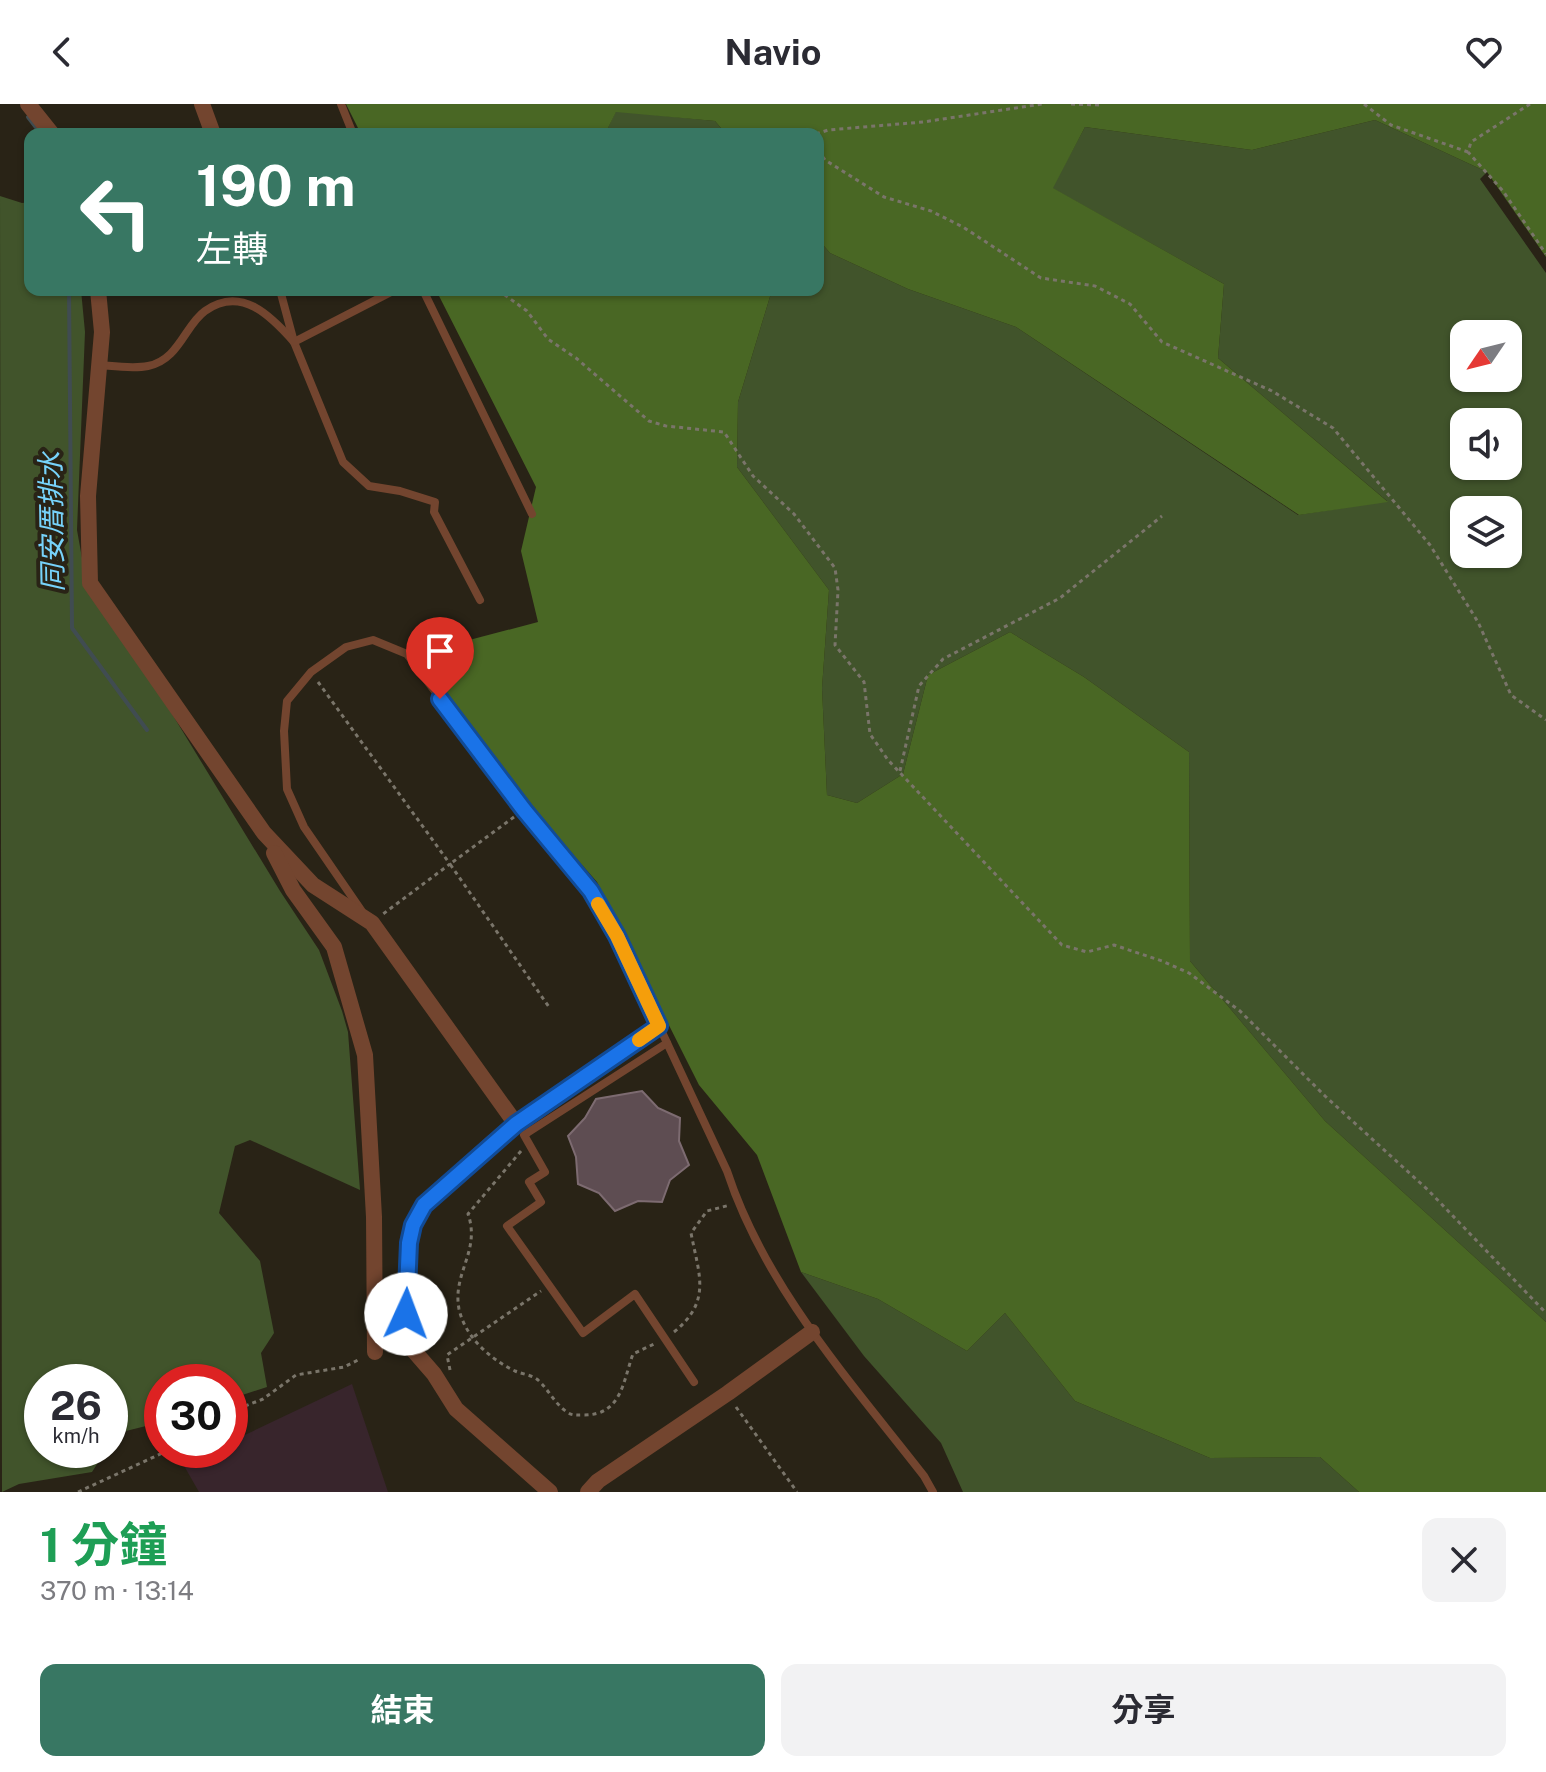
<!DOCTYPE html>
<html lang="zh-TW">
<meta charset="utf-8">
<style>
body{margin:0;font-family:"Public Sans","Noto Sans TC",sans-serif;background:#f2f2f3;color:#2b2b33;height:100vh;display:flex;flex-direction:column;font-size:30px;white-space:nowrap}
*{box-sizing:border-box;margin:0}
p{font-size:26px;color:#7c7c81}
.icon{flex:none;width:44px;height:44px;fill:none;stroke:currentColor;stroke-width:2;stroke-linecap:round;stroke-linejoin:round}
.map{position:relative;height:1388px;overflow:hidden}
.panel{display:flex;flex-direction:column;background:#fff;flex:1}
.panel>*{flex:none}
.hud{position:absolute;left:24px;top:24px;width:800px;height:168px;border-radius:16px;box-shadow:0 2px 6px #0004;background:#387763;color:#fff;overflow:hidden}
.needle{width:52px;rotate:235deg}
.fabs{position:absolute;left:1450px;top:216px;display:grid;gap:16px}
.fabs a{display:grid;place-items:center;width:72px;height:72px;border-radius:16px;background:#fff;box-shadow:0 2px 6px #0004;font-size:40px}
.speed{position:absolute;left:24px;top:1260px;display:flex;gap:16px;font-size:40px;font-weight:700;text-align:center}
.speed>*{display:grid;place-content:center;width:104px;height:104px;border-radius:50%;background:#fff;box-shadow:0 2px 6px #0004;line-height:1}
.speed small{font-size:20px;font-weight:400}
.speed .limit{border:12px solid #d22;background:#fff;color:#111}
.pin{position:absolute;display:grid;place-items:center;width:68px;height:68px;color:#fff;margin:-82px -34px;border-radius:50% 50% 50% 0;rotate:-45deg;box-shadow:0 0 8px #0007}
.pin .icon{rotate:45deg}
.me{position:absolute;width:88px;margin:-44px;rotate:2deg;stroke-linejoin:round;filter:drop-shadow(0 0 6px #0008)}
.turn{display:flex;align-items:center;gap:28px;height:168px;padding:0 40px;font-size:36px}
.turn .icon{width:104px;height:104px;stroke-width:2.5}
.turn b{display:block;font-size:56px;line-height:68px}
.round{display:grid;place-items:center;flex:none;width:84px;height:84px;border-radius:16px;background:#f2f2f3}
.summary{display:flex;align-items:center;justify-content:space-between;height:136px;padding:0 40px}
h1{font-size:48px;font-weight:700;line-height:60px;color:#1e9e55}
.primary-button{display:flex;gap:16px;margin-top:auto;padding:16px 40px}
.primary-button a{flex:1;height:92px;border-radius:16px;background:#387763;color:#fff;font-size:32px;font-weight:700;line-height:92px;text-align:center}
.primary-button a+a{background:#f2f2f3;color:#2b2b33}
header{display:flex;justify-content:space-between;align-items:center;height:104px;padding:0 40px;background:#fff;font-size:36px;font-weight:700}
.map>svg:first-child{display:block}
</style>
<header><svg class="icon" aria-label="back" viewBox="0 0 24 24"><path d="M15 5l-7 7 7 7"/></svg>Navio<svg class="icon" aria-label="heart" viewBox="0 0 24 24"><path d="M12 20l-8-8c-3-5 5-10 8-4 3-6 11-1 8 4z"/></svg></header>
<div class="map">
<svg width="1546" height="1388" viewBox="0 0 1546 1388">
<rect width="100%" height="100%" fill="#292316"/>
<!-- industrial -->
<polygon fill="#38252c" points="352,1280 388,1388 199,1388 183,1360 212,1346 230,1346 230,1338"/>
<!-- green -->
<g fill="#41542b" fill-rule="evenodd">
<polygon points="616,7 715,17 726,30 605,30"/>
<path d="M 1375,16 L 1487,68 L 1480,75 L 1546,169 L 1546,1218 L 1325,1017 L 1190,857 L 1189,648 L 1084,573 L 1010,528 L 928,571 L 903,670 L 857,699 L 827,691 L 822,584 L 829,486 L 737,363 L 738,298 L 772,186 L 818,186 L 818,135 L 830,149 L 908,185 L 1016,223 L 1298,411 L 1387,397 L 1218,254 L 1224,180 L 1052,84 L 1085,23 L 1252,46 ZM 1464,230 L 1508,230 L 1508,274 L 1464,274 ZM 1464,318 L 1508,318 L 1508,362 L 1464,362 ZM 1464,406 L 1508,406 L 1508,450 L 1464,450 Z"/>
<polygon points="0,92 22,99 30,98 30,186 81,186 85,228 77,426 82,454 94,482 280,787 319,846 342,907 348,928 360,1086 250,1036 235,1042 219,1109 260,1157 274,1229 261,1249 267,1283 230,1295 230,1278 162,1278 162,1318 118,1329 110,1341 110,1278 42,1278 42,1346 106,1346 92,1368 19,1380 2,1388"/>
<polygon points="801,1168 878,1195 967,1247 1005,1209 1075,1297 1210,1354 1320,1353 1359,1388 963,1388 941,1339 864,1252"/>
</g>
<!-- forest -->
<g fill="#496724">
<polygon points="346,0 1546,0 1546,153 1487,68 1375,16 1252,46 1085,23 1053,84 1224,180 1218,254 1388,398 1299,411 1016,223 908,185 830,149 818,135 818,30 726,30 715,17 616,8 605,30 361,30"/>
<polygon points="436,186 772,186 738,298 737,363 829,486 822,584 827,691 857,699 903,670 928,571 1010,528 1084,573 1189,648 1190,857 1325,1017 1546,1218 1546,1388 1359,1388 1320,1353 1210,1354 1075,1297 1005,1209 967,1247 878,1195 801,1168 757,1051 699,981 597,778 503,671 420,549 538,518 521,447 536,383"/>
</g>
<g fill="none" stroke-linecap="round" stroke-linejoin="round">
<!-- stream -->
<g stroke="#404c51" stroke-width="4">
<polyline points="28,13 41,30"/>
<polyline points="69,186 72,524 147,626"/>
</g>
</g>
<!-- building -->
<polygon fill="#5e4d52" stroke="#7d6b71" stroke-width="2" points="642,987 658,1004 680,1014 679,1037 689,1061 670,1076 662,1098 638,1097 615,1107 599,1089 578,1080 576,1053 568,1032 585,1014 596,995"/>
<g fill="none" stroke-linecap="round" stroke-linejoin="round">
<!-- path -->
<g stroke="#7a756a" stroke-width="3" stroke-dasharray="4 4" stroke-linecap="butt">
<polyline points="1071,0 1099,1"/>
<polyline points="1364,0 1391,21 1468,48"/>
<polyline points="1530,0 1471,38 1468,48 1503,87 1546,150"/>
<polyline points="816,30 828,26 923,18 1042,0"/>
<polyline points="818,46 825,56 884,93 931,107 963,123 1041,174 1095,182 1130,200 1162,238 1272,287 1333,324 1430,441 1478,518 1511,591 1546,616"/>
<polyline points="498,186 527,207 548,235 576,254 649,317 666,322 724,328 753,372 794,410 835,464 838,486 835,541 864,578 870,630 888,656 1062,841 1087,848 1114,841 1162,857 1189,869 1240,907 1325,992 1428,1086 1546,1209"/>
<polyline points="318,578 450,760 383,810"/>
<polyline points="900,667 919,582 943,555 1060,494 1162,412"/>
<polyline points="514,713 450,760 549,903"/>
<path d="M 521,1047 L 468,1110 C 481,1147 452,1169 459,1205 C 465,1233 490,1255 515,1267 C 522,1270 532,1271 538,1276 C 549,1286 554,1299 567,1308 C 572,1312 577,1311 584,1311 C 622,1311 623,1277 633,1250 L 654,1240"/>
<path d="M 674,1228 C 712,1197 699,1171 691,1129 L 707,1107 L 730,1101"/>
<polyline points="450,1266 447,1251 541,1187"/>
<polyline points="736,1303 797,1388"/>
<polyline points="230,1308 263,1295 296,1271 344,1263 360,1255"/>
<polyline points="78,1388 169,1346"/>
</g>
<!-- service -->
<g stroke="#73452f" stroke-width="8">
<polyline points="341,0 353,30"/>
<polyline points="280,186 294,238 343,358 369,382 400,387 435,398 434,408 480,496"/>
<polyline points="423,186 532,410"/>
<path d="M 98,261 C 113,262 133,265 148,262 C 179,256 185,221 205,207 C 241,181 271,212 294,238 L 395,186"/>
<path d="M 361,806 L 304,723 L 287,685 L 284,627 L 287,597 L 311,568 L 346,543 L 373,536 L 407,550 L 524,706 L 591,787 L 617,832 L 727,1067 C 765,1183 850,1277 924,1372 L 933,1388"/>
<polyline points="667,939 524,1031 545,1068 529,1078 541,1098 507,1122 583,1229 635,1190 694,1278"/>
</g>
<!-- minor -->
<g stroke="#73452f" stroke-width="16">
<polyline points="28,0 52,30"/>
<polyline points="202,0 213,30"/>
<polyline points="98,186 102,228 88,392 90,479 264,729 313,781 372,819 516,1020"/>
<polyline points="274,749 293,786 334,843 365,951 374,1113 375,1248"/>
<polyline points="550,1388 456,1305 434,1270 414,1247 406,1210 409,1139 413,1121 424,1101 493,1038 659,922"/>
<polyline points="588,1388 598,1377 728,1289 812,1228"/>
</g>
</g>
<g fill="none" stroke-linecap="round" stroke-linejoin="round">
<defs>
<polyline id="route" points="406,1210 409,1139 413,1121 424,1101 516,1020 659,922 617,832 591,787 524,706 440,595"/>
</defs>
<!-- route casing -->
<use href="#route" stroke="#114b97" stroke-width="20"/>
<!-- route -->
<use href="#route" stroke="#1a73e8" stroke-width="14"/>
<!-- slow -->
<polyline stroke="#f59e0b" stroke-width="14" points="598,800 617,832 659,922 639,936"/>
</g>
<g text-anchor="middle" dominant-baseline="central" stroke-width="8" stroke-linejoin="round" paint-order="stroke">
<!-- water labels -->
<g font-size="28" font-style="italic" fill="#77d3fb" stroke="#292316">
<text transform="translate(51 418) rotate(-91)">同安厝排水</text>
</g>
</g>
</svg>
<div class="fabs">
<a><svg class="needle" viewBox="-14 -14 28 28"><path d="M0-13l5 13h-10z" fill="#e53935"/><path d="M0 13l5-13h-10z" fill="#7c7c81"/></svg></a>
<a><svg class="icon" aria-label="sound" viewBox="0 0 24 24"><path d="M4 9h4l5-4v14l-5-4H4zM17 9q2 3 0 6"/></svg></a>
<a><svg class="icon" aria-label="layers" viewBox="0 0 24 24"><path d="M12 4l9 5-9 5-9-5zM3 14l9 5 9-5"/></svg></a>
</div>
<div class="speed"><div>26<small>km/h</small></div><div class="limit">30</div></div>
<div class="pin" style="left:440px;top:595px;background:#d93025"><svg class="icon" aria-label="arrive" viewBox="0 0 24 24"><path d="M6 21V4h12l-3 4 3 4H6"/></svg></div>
<svg class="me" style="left:406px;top:1210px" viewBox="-20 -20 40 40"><circle r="19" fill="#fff"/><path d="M0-13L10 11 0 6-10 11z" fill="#1a73e8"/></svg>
<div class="hud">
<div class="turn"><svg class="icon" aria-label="left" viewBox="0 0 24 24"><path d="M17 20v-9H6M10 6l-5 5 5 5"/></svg><div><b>190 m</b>左轉</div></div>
</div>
</div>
<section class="panel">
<div class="summary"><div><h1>1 分鐘</h1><p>370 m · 13:14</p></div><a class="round"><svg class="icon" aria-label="close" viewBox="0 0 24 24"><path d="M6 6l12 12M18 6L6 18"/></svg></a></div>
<div class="primary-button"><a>結束</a><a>分享</a></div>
</section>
